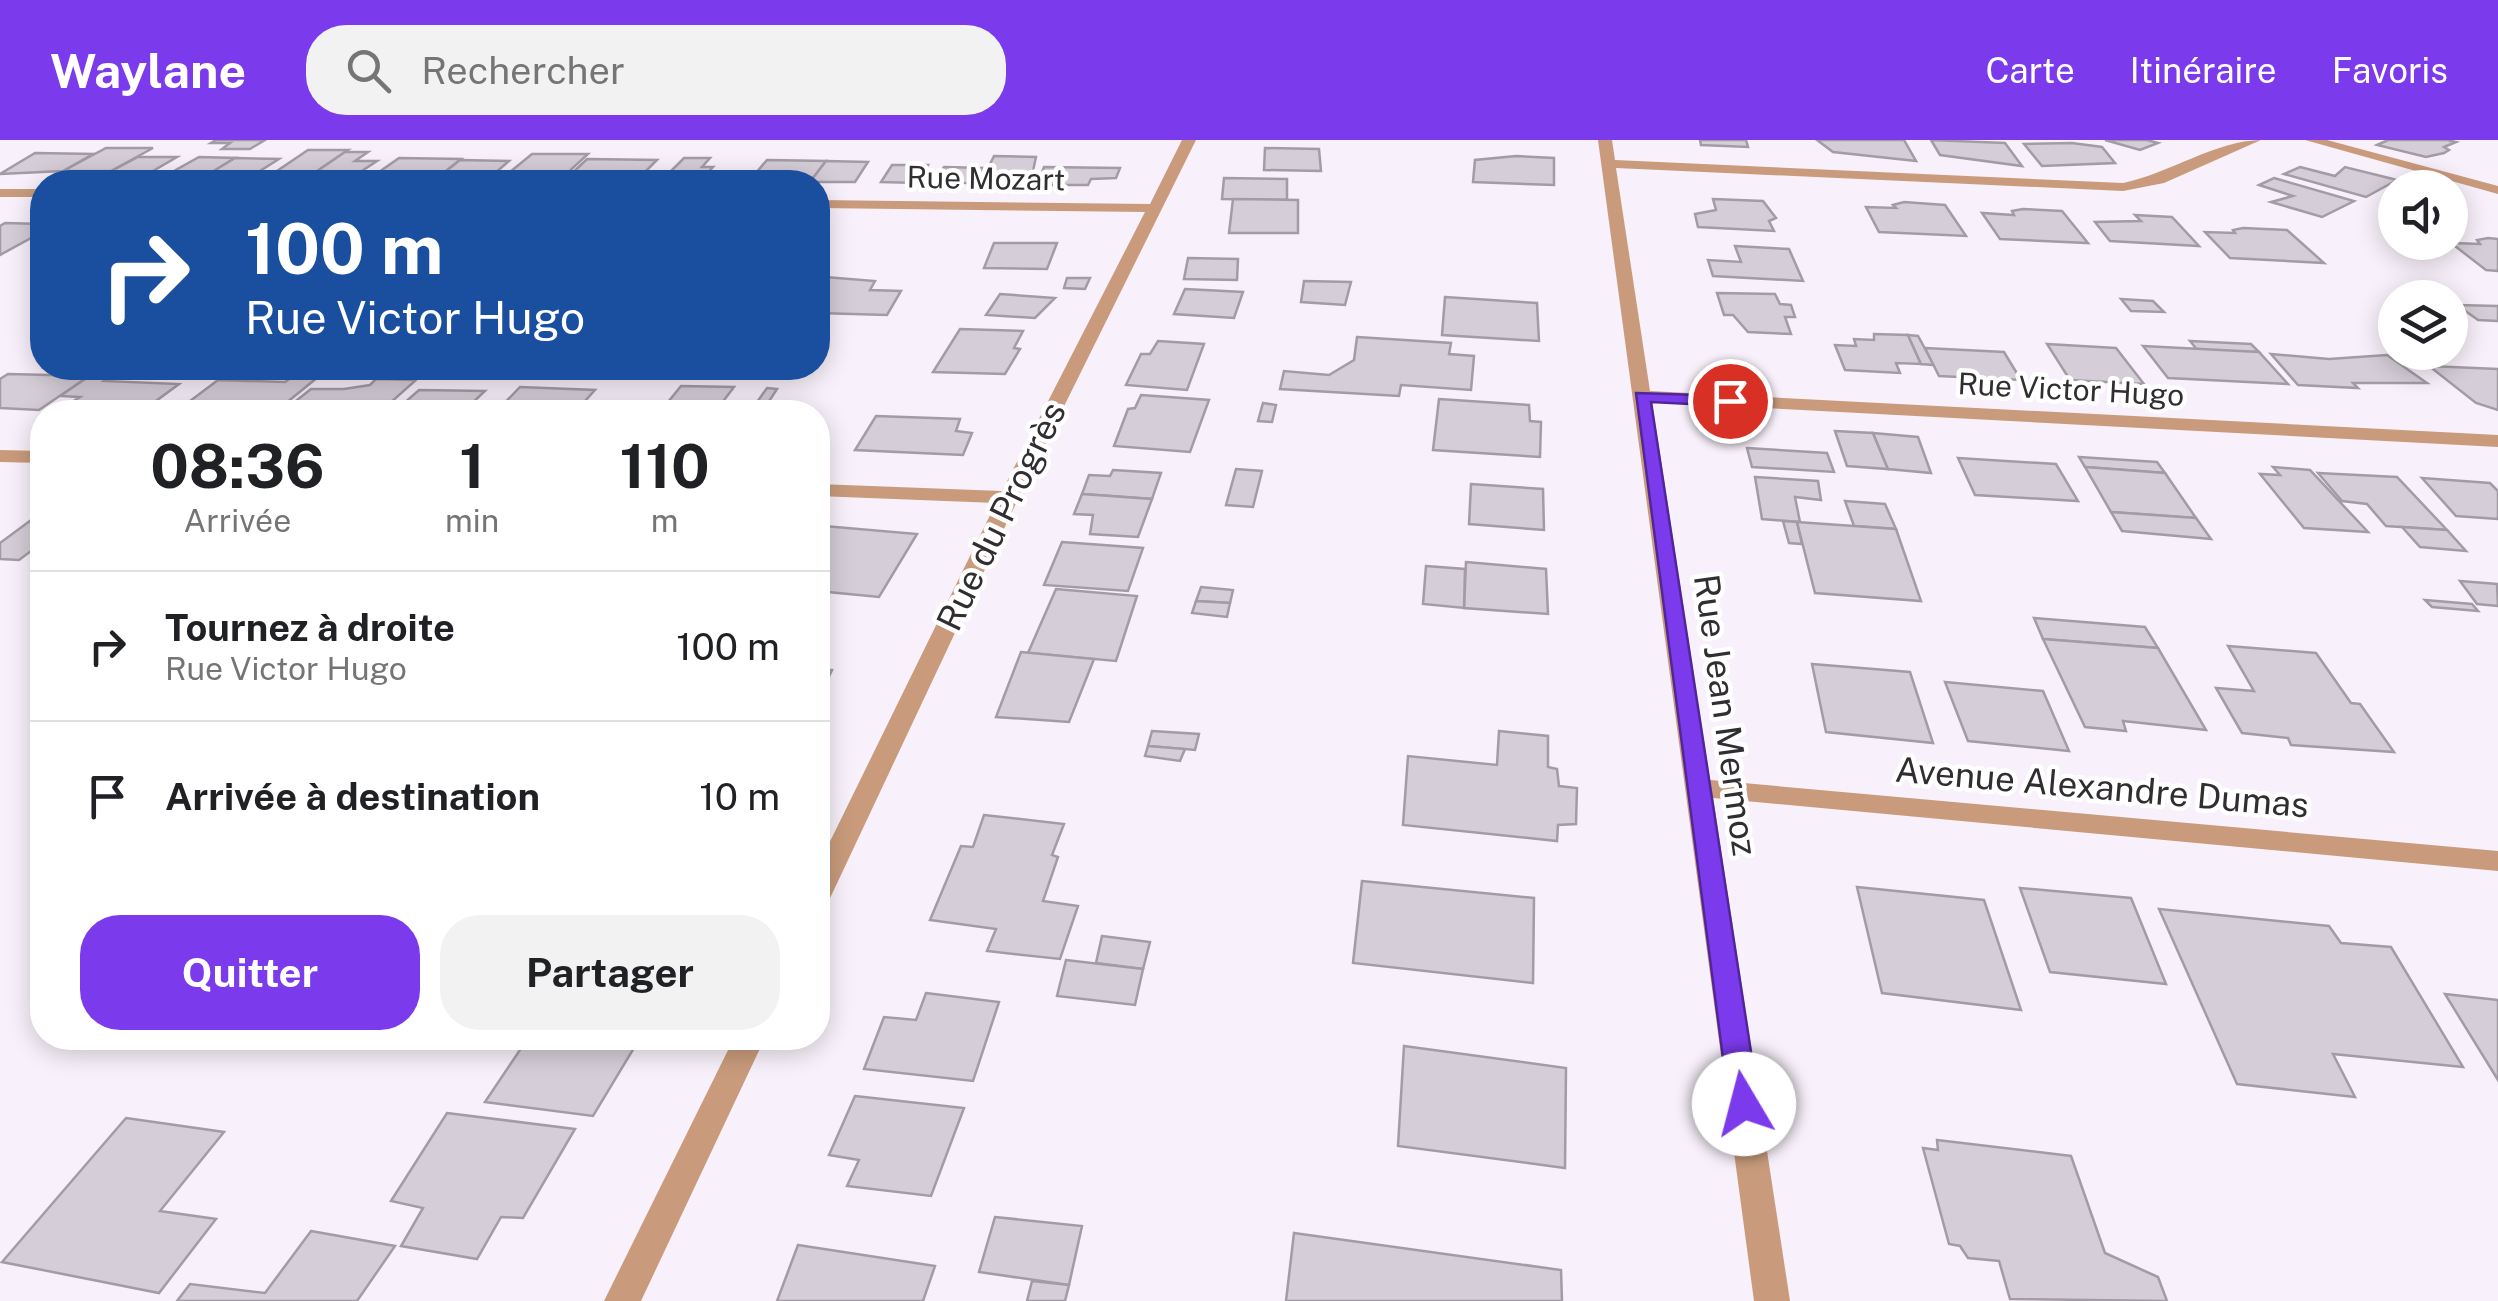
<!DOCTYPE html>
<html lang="fr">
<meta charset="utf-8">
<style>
body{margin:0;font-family:"Public Sans",sans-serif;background:#f2f2f2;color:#202124;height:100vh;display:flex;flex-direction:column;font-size:38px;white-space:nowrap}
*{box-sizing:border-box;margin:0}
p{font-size:32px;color:#757577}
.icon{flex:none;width:55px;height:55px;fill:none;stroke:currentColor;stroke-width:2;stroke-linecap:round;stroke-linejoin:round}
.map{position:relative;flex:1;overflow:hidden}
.sheet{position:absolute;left:30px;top:260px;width:800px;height:650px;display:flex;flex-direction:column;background:#fff;border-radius:40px;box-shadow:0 5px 25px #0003}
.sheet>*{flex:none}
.guide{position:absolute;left:30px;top:30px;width:800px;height:210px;border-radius:40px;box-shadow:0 5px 25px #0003;background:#1a4fa0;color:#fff;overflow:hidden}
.fabs{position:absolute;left:2378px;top:30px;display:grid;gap:20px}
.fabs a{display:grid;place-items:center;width:90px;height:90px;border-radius:50%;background:#fff;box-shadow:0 5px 25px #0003;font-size:50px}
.pin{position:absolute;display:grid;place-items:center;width:85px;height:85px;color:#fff;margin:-42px;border:5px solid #fff;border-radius:50%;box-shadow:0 2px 10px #0007}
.me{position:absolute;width:110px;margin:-55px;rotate:352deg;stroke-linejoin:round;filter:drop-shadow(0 0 8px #0008)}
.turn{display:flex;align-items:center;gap:35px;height:210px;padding:0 50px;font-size:45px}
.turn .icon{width:130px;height:130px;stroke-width:2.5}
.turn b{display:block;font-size:70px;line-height:85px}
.eta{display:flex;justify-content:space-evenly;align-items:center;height:170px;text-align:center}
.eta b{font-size:60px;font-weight:700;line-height:70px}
.button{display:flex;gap:20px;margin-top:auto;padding:20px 50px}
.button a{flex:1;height:115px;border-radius:40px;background:#7c3aed;color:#fff;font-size:40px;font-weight:700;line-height:115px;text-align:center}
.button a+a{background:#f2f2f2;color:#202124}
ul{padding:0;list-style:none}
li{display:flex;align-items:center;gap:30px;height:150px;padding:0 50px;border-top:2px solid #e0e0e0}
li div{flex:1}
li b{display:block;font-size:38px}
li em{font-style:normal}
header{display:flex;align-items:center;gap:60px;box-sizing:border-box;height:140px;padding:0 50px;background:#7c3aed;color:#fff}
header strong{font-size:48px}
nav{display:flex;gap:55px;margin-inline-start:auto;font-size:35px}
.search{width:700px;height:90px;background:#f2f2f2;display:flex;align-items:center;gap:25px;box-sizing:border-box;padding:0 35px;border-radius:40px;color:#757577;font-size:38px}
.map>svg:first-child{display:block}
</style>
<header>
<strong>Waylane</strong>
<div class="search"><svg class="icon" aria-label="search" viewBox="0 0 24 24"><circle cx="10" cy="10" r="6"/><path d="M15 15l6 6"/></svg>Rechercher</div>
<nav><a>Carte</a><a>Itinéraire</a><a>Favoris</a></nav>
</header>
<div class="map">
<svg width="2498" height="1161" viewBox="0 0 2498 1161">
<rect width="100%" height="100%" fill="#f8f0fa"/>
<!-- building -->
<g fill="#d5cdd7" stroke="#a49ca5" stroke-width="2.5">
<polygon points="216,0 265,0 250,9 222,9 230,3 211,3"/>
<polygon points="1700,0 1746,0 1748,7 1701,5"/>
<polygon points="1817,0 1904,0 1916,21 1833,12"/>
<polygon points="1931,0 2005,3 2022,26 1940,15"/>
<polygon points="2105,0 2147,0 2158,3 2140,10"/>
<polygon points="2388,0 2447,0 2456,2 2444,7 2449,10 2444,13 2426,17 2377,5"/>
<polygon points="2072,3 2102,7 2115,23 2042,26 2024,4"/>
<polygon points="106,8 153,8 111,31 63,31"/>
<polygon points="1265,8 1319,9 1321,31 1264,30"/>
<polygon points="308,10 348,10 307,38 268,37"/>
<polygon points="345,12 368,12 355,21 377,21 351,38 307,38"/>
<polygon points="35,13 93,14 63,31 0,34"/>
<polygon points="532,14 588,14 563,37 505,36"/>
<polygon points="994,16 1036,17 1031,40 980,44"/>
<polygon points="1516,16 1554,18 1554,45 1473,42 1475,20"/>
<polygon points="138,17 177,17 146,35 106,34"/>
<polygon points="199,17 235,18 204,37 165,36"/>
<polygon points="235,18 279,19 249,38 204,37"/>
<polygon points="399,18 461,19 435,40 369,39"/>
<polygon points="684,18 710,18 702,27 713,27 699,42 673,42 677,38 665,37"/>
<polygon points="587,19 657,20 637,40 567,38"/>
<polygon points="460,20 509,21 487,40 435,40"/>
<polygon points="767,20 826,21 810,42 749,41"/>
<polygon points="826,21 868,22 855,42 810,42"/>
<polygon points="892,25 928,25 918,43 881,42"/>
<polygon points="944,27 984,28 975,44 935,40"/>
<polygon points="1044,27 1120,28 1116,38 1091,39 1088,45 1037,45"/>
<polygon points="2300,27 2335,36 2345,27 2397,40 2366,57 2284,34"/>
<polygon points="1224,38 1287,39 1287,60 1222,59"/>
<polygon points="2274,38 2354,61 2322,77 2271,62 2293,56 2259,45"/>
<polygon points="1233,59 1298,60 1298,93 1229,93"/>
<polygon points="1713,59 1763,61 1776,78 1769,81 1774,91 1698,87 1695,74 1716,70"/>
<polygon points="1904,62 1945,65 1966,96 1879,92 1866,67 1896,68 1893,65"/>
<polygon points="2023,69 2062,71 2088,103 2000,99 1982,73 2014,75 2012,71"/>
<polygon points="2135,75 2172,77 2199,106 2110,101 2095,82 2141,81"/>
<polygon points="5,83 42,84 42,92 0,115 0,86"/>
<polygon points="2243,88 2287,90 2324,123 2230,118 2205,92 2235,93 2233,90"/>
<polygon points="2488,98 2498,99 2498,131 2486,130 2451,103 2480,104 2477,100"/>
<polygon points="994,103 1057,103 1047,129 984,128"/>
<polygon points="1735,106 1789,109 1803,141 1713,136 1708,120 1741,122"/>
<polygon points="1188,118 1238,119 1237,140 1184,139"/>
<polygon points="825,137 875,141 870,150 901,151 887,175 818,173 818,140"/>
<polygon points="1067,138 1090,138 1085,149 1064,148"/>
<polygon points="1304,141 1351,142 1345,165 1301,162"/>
<polygon points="1185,149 1243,152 1234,178 1174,174"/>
<polygon points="1717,153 1775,154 1780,164 1791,165 1795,177 1785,177 1791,194 1748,192 1733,175 1724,175"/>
<polygon points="1000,154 1055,158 1035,178 986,175"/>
<polygon points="1445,157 1537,163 1539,201 1442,195"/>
<polygon points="2121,159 2153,161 2164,172 2131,171"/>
<polygon points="2457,165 2498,166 2498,181 2478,180"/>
<polygon points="960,189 1023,191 1014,208 1020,209 1005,234 933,232"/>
<polygon points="1874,194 1908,195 1921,224 1896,223 1900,233 1845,230 1835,205 1856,206 1854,199 1874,200"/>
<polygon points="1908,195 1918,196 1934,225 1921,224"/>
<polygon points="1357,197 1451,203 1449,214 1474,216 1471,250 1401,245 1399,256 1280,249 1284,231 1329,235 1354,220"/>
<polygon points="1158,201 1204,204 1187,250 1126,245 1141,214 1150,214"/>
<polygon points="2190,201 2251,204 2259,212 2199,212"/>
<polygon points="2047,204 2116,208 2144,244 2070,240"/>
<polygon points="2143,206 2259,212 2288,244 2168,238"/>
<polygon points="1925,208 2004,212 2021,240 1939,236"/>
<polygon points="2271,214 2329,219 2387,215 2427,243 2353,243 2358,248 2298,245"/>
<polygon points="2429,226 2498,229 2498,270 2476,263"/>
<polygon points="101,228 123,228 104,241 179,244 141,272 56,272 80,257 60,256"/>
<polygon points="8,234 89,236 39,270 0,268 0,239"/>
<polygon points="293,236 318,237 275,272 178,270 218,240 285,242"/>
<polygon points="376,239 416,240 380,272 282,272 311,249 344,249 370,245"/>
<polygon points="681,246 734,247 715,272 660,272"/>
<polygon points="520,247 595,250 575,272 496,272"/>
<polygon points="767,248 777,249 762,272 750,272"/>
<polygon points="419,250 485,251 467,268 394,272"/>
<polygon points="1141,255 1209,260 1190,312 1114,306 1128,269 1135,268"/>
<polygon points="1439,259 1529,265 1530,281 1541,282 1540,317 1433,310"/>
<polygon points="583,263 615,264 609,272 575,272"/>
<polygon points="1263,263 1276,265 1272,282 1258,281"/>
<polygon points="876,276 960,279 956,291 972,293 963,315 855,310"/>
<polygon points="1835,291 1873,293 1888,329 1847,326"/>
<polygon points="1873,293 1918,297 1931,333 1888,329"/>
<polygon points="1747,308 1827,313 1834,332 1752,327"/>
<polygon points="2079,317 2157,322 2165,333 2085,327"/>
<polygon points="1958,318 2056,324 2078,361 1975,355"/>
<polygon points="2085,327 2165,333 2196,378 2111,372"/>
<polygon points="2273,327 2310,330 2368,392 2304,388 2260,334 2280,335"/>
<polygon points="1236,329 1262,331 1253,367 1226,365"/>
<polygon points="1113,330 1161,333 1152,359 1082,354 1089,335 1110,336"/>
<polygon points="2318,333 2397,337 2447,390 2386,386 2367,364 2342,361"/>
<polygon points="1755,337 1818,341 1821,360 1795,357 1800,382 1762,379"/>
<polygon points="2422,338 2490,343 2498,351 2498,379 2456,376"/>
<polygon points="1471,344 1543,349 1544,390 1469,384"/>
<polygon points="1082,354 1152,359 1138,397 1090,394 1093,375 1074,374"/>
<polygon points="1845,361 1885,364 1896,389 1854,386"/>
<polygon points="42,372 42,409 35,408 19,420 0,419 0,403"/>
<polygon points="2111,372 2196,378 2211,399 2122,391"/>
<polygon points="1783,381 1797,382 1802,404 1789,403"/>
<polygon points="1797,382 1896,389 1921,461 1815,453"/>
<polygon points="824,386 917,394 879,457 818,451 818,395"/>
<polygon points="2402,387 2447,390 2466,411 2420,407"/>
<polygon points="1062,402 1143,408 1128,451 1044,445"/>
<polygon points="1466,422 1546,429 1548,474 1464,468"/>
<polygon points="1426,426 1465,429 1464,468 1423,464"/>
<polygon points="2460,441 2497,444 2498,466 2477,464"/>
<polygon points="1201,447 1233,450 1230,463 1196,461"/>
<polygon points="1056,449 1137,456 1116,521 1028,513"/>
<polygon points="2425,460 2472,464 2478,471 2432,467"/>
<polygon points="1196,461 1230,463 1227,477 1192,473"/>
<polygon points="2034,478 2145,487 2158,508 2043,499"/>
<polygon points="2043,499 2158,508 2206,590 2123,581 2126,591 2085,587"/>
<polygon points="2228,506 2316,513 2351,563 2360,564 2394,612 2291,605 2288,598 2242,593 2216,548 2254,551"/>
<polygon points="1021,512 1094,519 1069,582 996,577"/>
<polygon points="1812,524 1910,532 1933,603 1826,592"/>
<polygon points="818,529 832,530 820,555 818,555"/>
<polygon points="1945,542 2043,551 2069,611 1968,601"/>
<polygon points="1152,591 1199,594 1195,610 1148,606"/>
<polygon points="1499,591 1548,596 1548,627 1557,629 1559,646 1577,648 1576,684 1558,685 1557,701 1403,685 1408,616 1497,625"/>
<polygon points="1148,606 1185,609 1180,621 1145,616"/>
<polygon points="984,675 1064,684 1052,715 1058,717 1043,761 1078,766 1060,819 987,811 996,789 930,780 961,706 973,707"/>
<polygon points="1362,741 1534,758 1533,843 1353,823"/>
<polygon points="1857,747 1984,760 2021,870 1882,853"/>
<polygon points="2020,748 2131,758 2166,844 2050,832"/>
<polygon points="2159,769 2329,786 2341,803 2391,807 2463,927 2333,914 2355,957 2237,944"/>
<polygon points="1102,796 1150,802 1143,829 1096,823"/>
<polygon points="1066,820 1143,829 1135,865 1057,856"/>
<polygon points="926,853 999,862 973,941 864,929 884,877 916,880"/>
<polygon points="2445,854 2498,860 2498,940"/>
<polygon points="528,898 640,898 593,976 485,962"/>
<polygon points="1404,906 1566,928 1565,1028 1398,1006"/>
<polygon points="855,956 964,968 931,1056 847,1046 859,1020 829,1015"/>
<polygon points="447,973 575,989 523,1078 501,1077 477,1119 401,1106 423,1068 391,1061"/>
<polygon points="126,978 224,992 160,1071 216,1079 159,1153 2,1122"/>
<polygon points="1937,1000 2071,1016 2105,1113 2158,1137 2167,1161 2010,1159 1999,1121 1968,1118 1960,1106 1949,1104 1923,1008 1938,1010"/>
<polygon points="995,1077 1082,1086 1069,1145 979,1132"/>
<polygon points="311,1091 395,1106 357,1161 177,1161 190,1144 265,1153"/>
<polygon points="1294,1093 1561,1130 1562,1161 1286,1161"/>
<polygon points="798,1105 935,1126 923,1161 777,1161"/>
<polygon points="1032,1141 1069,1145 1065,1161 1027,1161"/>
</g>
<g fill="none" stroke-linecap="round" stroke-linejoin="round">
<!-- street -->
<g fill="#c99b7c" fill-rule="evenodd">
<polygon points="1182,0 1196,0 1019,357 832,754 828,762 818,765 818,726 996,363 818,356 818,344 1002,351 1145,72 818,68 818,60 1150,64"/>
<path d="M 1598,0 L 1612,0 L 1615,20 L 2123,43 C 2168,34 2217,0 2261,0 L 2164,43 L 2123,51 L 1616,28 L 1650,251 L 2498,295 L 2498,307 L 1652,262 L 1710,640 L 2498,711 L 2498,731 L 1713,658 L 1790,1161 L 1754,1161 Z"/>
<polygon points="2305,0 2327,0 2498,46 2498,54"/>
<rect x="0" y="49" width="42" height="8"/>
<polygon points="0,310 42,311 42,323 0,322"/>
<polygon points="734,898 765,898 641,1161 604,1161"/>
</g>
</g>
<!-- route -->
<polygon fill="#7c3aed" stroke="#51269a" stroke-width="2.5" points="1636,253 1730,256 1738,261 1730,266 1651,262 1759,964 1755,973 1744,977 1733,973 1729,964"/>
<g text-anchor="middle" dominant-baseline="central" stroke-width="9" stroke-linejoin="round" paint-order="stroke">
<!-- far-street labels -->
<g font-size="30" fill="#312e32" stroke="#fff">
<text transform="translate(986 38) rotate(1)">Rue Mozart</text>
<text transform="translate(2071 249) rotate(3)">Rue Victor Hugo</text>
</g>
<!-- street labels -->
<g font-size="35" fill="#312e32" stroke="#fff">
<text transform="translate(1001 376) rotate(-64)">Rue du Progrès</text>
<text transform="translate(1726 575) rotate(82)">Rue Jean Mermoz</text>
<text transform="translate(2102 647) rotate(5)">Avenue Alexandre Dumas</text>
</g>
</g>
</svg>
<div class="fabs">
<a><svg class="icon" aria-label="sound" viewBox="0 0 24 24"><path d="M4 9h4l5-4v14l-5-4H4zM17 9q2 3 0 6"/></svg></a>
<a><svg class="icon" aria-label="layers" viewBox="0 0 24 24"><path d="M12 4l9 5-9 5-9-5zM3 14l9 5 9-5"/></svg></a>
</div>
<div class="pin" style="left:1730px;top:261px;background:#d93025"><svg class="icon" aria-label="arrive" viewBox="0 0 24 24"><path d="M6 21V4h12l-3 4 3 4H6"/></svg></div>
<svg class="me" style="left:1744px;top:964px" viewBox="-20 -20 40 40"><circle r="19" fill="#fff"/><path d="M0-13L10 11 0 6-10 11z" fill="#7c3aed"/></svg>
<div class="guide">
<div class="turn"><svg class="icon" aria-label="right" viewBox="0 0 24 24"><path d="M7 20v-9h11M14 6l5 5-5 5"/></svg><div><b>100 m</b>Rue Victor Hugo</div></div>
</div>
<section class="sheet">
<div class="eta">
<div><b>08:36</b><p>Arrivée</p></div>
<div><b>1</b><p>min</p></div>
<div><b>110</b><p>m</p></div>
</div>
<ul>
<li><svg class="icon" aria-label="right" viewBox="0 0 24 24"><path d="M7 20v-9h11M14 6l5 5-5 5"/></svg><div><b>Tournez à droite</b><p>Rue Victor Hugo</p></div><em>100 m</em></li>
<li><svg class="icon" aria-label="arrive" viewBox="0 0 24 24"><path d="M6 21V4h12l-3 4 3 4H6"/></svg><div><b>Arrivée à destination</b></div><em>10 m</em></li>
</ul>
<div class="button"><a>Quitter</a><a>Partager</a></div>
</section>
</div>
